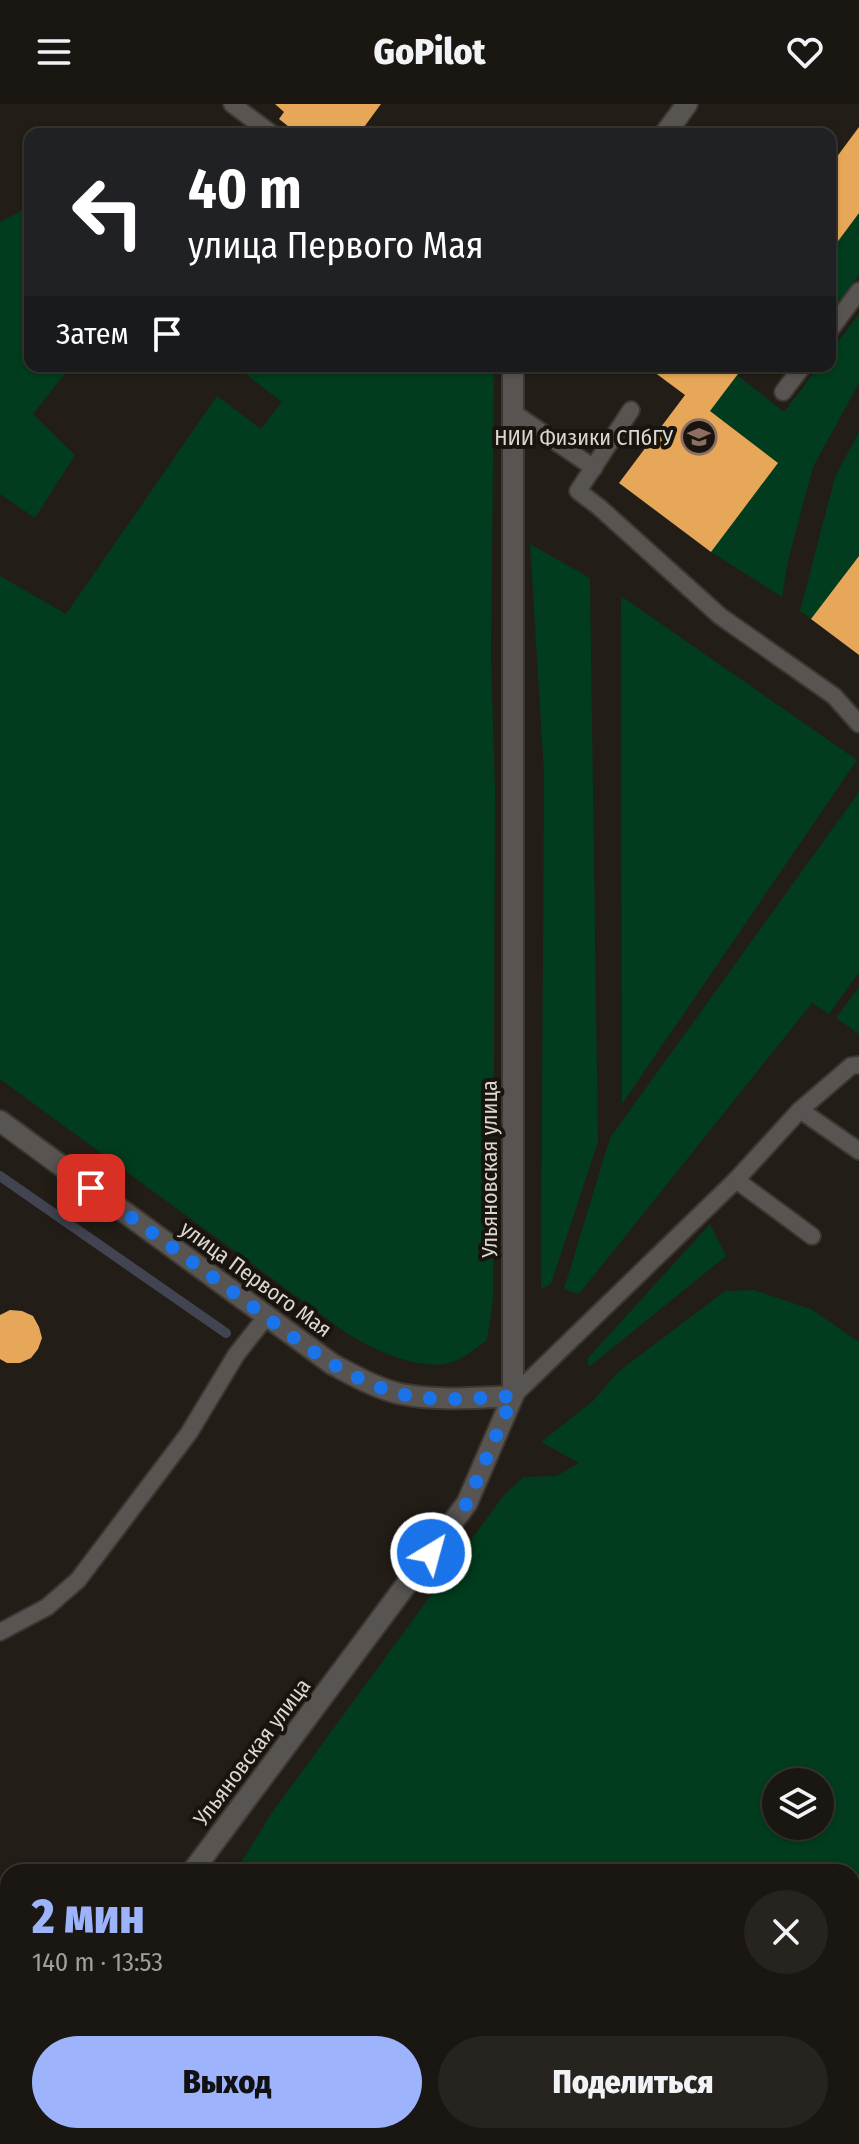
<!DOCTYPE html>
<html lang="ru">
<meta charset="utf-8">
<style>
body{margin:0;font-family:"Fira Sans Condensed",sans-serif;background:#27231f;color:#f1f3f6;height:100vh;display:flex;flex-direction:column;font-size:30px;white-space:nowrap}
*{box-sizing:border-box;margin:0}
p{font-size:26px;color:#9f9f9f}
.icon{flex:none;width:44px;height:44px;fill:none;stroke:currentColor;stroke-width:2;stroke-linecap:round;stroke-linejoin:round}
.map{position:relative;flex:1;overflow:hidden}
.details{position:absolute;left:0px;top:1760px;width:860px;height:280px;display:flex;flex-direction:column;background:#1a1611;border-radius:24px 24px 0 0;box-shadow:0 2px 6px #0004,0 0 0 2px #383531}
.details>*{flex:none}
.top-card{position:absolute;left:24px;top:24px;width:812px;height:244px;border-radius:16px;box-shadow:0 2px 6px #0004,0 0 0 2px #383531;background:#202124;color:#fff;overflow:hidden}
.fabs{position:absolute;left:762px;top:1664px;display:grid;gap:16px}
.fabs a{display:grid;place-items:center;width:72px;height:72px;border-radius:50%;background:#1a1611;box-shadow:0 2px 6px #0004,0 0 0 2px #383531;font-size:40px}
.pin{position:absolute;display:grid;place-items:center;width:68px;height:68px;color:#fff;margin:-34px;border-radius:16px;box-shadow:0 4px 12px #0006}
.me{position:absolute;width:88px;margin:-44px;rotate:37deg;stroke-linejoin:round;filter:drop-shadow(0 0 6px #0008)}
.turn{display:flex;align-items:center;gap:28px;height:168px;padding:0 32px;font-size:36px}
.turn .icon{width:104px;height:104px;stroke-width:2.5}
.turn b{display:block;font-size:56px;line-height:68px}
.then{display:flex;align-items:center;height:76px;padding:0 32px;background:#0003;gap:16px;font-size:30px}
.round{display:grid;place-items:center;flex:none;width:84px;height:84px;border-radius:42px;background:#27231f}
.head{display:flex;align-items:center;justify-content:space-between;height:136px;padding:0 32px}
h1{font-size:48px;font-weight:800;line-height:60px;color:#9db4fd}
.button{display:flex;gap:16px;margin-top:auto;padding:16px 32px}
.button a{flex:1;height:92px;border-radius:48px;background:#9db4fd;color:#111;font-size:32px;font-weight:800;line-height:92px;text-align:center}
.button a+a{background:#27231f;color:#f1f3f6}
header{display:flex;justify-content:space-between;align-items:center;height:104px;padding:0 32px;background:#1a1611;font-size:36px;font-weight:800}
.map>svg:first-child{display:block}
</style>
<header><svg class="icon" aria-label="menu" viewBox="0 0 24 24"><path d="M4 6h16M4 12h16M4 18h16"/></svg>GoPilot<svg class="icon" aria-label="heart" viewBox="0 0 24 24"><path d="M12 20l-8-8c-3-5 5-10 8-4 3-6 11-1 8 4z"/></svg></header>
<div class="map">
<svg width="859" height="2040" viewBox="0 0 859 2040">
<rect width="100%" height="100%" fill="#231d17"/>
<!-- green -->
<g fill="#003c1d" fill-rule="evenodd">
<polygon points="30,102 30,262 71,262 33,310 75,351 35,414 0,390 0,118"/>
<polygon points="859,109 859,171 830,209 830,148"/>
<polygon points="859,210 859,279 813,363 788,457 782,493 711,448 778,359 710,307 737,271 784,308 819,262 830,262 830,248"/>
<path d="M 235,262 L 494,262 L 491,553 L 495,686 L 493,1196 L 487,1236 C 477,1243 466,1253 455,1257 C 421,1270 373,1245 345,1228 L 0,975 L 0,472 L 66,510 L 217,292 L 261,325 L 282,298 Z"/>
<polygon points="859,328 859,452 811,515 800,507 835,373"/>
<polygon points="530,440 590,474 598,1038 551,1180 541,1185 544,668"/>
<polygon points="621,492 857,656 622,1000"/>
<polygon points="859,688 859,868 829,910 812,899 579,1190 564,1185 610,1034"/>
<polygon points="859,883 859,930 836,914"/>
<polygon points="710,1120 726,1152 589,1263 587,1255"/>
<path d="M 754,1186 L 811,1205 L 859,1238 L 859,2040 L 46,2040 L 52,2032 L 852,2032 L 852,1768 L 235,1768 L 271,1710 L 504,1391 L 524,1373 L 556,1372 L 579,1359 L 541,1338 L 593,1297 L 618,1268 L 725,1187 ZM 776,1678 L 820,1678 L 820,1722 L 776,1722 Z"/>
</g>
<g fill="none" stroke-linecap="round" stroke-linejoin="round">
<!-- stream -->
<polyline stroke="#424551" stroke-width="10" points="0,1072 226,1229"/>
</g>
<!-- building -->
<g fill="#e6a858">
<polygon points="275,0 381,0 359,30 328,30 319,23 314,30 298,30 279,15 284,8"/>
<polygon points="859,23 859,109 830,148 830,62"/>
<polygon points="646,262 744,262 710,307 778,359 711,448 619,379 685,291"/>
<polygon points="859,452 859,551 811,515"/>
<polygon points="10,1206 22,1207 33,1212 39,1223 42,1234 38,1245 31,1254 20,1259 7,1259 0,1255 0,1211"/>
</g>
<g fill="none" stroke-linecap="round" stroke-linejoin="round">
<defs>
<g id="service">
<polyline points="232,0 272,30"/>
<polyline points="830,226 859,187"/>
<polyline points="783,288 803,262"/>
<polyline points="631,306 578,387 599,403 720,512 834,592 859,620"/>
<polyline points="511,307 594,364"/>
<polyline points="800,1006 859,1047"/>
<polyline points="736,1076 812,1132"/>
<polyline points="513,1292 736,1076 800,1006 851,962 859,961"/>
<polyline points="0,1528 47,1503 78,1476 189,1329 236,1251 266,1213"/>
</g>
<g id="minor">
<polyline points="192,1768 467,1399 513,1292"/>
<polyline points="0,2025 8,2015"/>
</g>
<g id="tertiary">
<polyline points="665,30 687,0"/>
<path d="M 0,1017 L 332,1260 C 353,1271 377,1285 401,1290 C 438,1297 476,1294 513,1292 L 513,262"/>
</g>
</defs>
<!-- service casing -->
<use href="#service" stroke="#3d3731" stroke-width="20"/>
<!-- minor casing -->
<use href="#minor" stroke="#3d3731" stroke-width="24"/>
<!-- tertiary casing -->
<use href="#tertiary" stroke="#3d3731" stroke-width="24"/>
<!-- service -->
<use href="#service" stroke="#585452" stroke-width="16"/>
<!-- minor -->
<use href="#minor" stroke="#585452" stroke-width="20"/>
<!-- tertiary -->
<use href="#tertiary" stroke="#585452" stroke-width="20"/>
</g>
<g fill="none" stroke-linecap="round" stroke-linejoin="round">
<!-- route -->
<path stroke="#1a73e8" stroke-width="14" stroke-dasharray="0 25.2" d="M 91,1084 C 143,1122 194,1159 245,1197 C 292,1232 340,1273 397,1289 C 433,1299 476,1294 513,1292 L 467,1399 L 431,1449"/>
</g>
<!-- icons -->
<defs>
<symbol id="university-ring" viewBox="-11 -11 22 22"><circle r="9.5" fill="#1a140e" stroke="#8d6e63" stroke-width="1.5"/><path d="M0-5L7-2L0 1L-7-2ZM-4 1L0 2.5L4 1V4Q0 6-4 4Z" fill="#8d6e63"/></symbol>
</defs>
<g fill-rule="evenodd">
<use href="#university-ring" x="679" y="313" width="40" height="40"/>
</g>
<g text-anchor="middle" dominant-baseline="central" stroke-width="8" stroke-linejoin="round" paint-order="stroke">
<!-- poi labels -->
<g font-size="22" fill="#dbd7d3" stroke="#1a140e" text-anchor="end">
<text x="673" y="333">НИИ Физики СПбГУ</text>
</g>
<!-- street labels -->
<g font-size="22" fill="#dbd7d3" stroke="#1a140e">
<text transform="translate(489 1065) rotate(-90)">Ульяновская улица</text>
<text transform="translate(256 1175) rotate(36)">улица Первого Мая</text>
<text transform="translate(252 1648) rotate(-53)">Ульяновская улица</text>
</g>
</g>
</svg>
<div class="fabs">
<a><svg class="icon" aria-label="layers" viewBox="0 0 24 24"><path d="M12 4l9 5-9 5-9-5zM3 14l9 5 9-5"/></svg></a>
</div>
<div class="pin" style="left:91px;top:1084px;background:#d93025"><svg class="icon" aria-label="arrive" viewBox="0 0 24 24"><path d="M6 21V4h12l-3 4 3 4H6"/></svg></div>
<svg class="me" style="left:431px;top:1449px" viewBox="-20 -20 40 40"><circle r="17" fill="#1a73e8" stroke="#fff" stroke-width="3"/><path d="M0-11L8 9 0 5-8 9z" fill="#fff"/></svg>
<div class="top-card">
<div class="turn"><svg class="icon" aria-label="left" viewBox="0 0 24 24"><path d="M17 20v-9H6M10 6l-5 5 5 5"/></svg><div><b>40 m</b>улица Первого Мая</div></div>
<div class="then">Затем<svg class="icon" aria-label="arrive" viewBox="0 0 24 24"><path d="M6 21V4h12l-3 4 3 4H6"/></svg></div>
</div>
<section class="details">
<div class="head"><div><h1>2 мин</h1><p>140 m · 13:53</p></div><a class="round"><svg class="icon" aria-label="close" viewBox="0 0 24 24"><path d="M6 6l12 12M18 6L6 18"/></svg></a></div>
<div class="button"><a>Выход</a><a>Поделиться</a></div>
</section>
</div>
